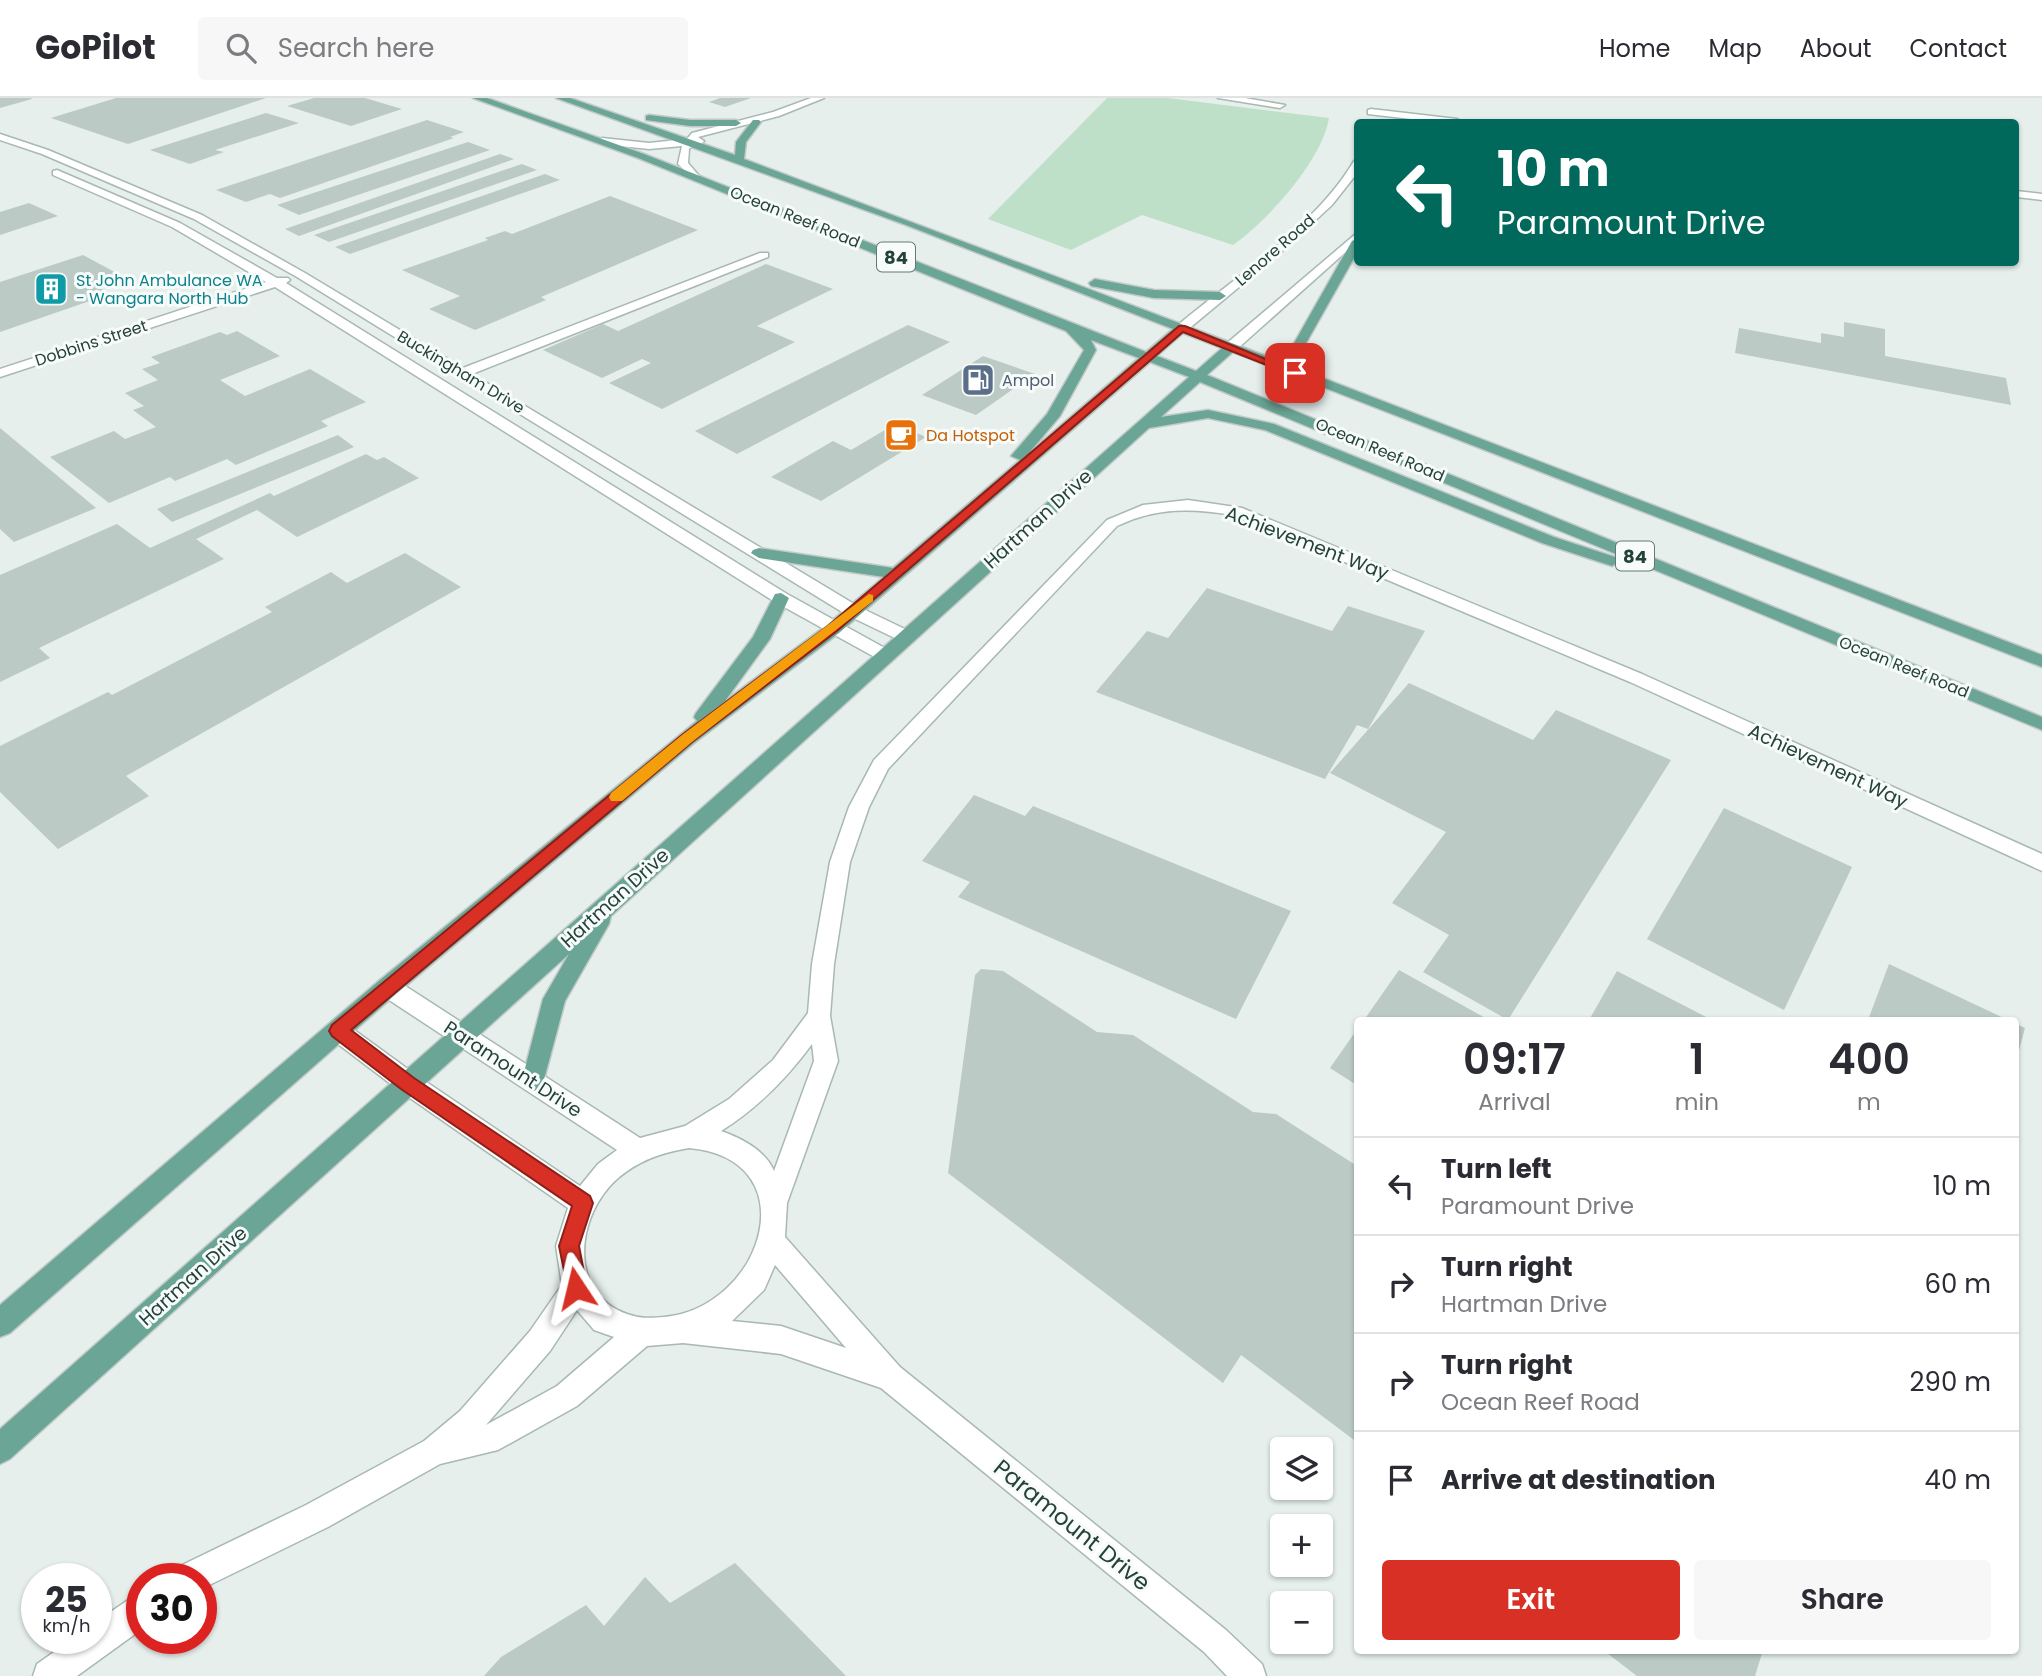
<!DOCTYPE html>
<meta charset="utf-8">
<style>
body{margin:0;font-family:Poppins,sans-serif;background:#f7f7f7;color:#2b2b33;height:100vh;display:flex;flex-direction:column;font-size:26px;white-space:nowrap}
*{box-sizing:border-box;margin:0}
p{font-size:23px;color:#7c7c81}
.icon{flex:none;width:38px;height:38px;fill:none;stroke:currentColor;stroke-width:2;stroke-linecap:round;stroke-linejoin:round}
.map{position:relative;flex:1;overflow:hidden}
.side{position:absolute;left:1354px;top:919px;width:665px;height:637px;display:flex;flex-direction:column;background:#fff;border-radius:7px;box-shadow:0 2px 5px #0004}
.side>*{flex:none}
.hud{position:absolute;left:1354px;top:21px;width:665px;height:147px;border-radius:7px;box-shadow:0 2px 5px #0004;background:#00695c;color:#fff;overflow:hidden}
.buttons{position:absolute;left:1270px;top:1339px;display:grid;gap:14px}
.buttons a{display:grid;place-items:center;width:63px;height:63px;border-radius:7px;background:#fff;box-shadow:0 2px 5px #0004;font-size:35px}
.speed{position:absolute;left:21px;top:1465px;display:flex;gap:14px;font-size:35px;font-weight:700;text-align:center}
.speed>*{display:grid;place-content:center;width:91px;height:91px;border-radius:50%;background:#fff;box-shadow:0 2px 5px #0004;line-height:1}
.speed small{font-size:18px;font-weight:400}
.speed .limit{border:10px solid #d22;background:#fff;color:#111}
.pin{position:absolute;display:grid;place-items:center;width:60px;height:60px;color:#fff;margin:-30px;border-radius:14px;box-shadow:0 4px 10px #0006}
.me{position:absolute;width:77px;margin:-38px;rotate:350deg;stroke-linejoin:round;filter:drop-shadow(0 0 5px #0008)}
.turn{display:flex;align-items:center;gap:24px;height:147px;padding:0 28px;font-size:32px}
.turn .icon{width:91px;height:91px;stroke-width:2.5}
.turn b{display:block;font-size:49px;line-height:60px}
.eta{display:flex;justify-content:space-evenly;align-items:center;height:119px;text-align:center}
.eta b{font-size:42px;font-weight:600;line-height:49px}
.button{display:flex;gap:14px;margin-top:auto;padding:14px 28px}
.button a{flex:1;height:80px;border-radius:7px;background:#d93025;color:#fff;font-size:28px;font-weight:600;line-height:80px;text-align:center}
.button a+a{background:#f7f7f7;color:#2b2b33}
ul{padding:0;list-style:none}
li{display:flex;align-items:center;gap:21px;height:98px;padding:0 28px;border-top:2px solid #e1e1e2}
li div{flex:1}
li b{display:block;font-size:26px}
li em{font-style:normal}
header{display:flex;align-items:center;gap:42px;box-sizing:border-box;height:98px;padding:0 35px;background:#fff;border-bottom:2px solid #e1e1e2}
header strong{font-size:33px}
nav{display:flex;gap:38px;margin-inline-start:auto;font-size:24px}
.search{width:490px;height:63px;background:#f7f7f7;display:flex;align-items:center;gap:18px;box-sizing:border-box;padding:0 24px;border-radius:7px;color:#7c7c81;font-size:26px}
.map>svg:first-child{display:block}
</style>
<header>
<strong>GoPilot</strong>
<div class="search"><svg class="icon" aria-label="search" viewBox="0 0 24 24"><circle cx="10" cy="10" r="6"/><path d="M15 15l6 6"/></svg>Search here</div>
<nav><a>Home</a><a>Map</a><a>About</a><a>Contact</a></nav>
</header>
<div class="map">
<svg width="2042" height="1578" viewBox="0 0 2042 1578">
<rect width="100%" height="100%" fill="#e6efeb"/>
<!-- green -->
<path fill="#bfe0c8" d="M 1107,0 L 1168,0 L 1329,20 C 1322,63 1268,122 1233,147 L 1142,117 L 1071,152 L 988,121 Z"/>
<!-- building -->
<g fill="#bbcac4">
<polygon points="0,0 31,0 32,1 0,10"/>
<polygon points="116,0 266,0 128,46 51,20"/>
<polygon points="314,0 365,0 402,11 351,28 287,8"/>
<polygon points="720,0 751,0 725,9 709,4"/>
<polygon points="266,15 299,25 215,52 224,54 190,66 150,52"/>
<polygon points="427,22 464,34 450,39 454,40 280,100 270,96 246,104 216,92"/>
<polygon points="468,44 490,52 299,117 277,107"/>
<polygon points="500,56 514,61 299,138 285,131"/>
<polygon points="522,66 537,72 329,144 314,137"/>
<polygon points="545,76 560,82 350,156 335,149"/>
<polygon points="610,98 698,132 541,199 546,202 475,232 429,211 460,198 402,172 488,142 485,140 505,133 512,136"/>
<polygon points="29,105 58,118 0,137 0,114"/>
<polygon points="83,157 122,178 95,187 110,196 0,234 0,184"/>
<polygon points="766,166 833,191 757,228 795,244 662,311 609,285 651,265 642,261 602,280 543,252 603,226 618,233"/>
<polygon points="1844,224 1885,231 1885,258 2006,280 2011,307 1735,255 1739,230 1821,245 1821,235 1844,239"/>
<polygon points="908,227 950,244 737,356 695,333"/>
<polygon points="237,233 280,258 220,282 245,298 310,271 366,304 321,323 328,328 236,367 227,361 175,383 170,379 109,405 50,359 114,333 125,341 156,329 133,312 144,308 125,295 158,282 142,271 160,265 151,259 220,234 227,237"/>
<polygon points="983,258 1035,276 976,317 922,297"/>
<polygon points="895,326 926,339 821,403 771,379 833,343 851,352"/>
<polygon points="0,330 96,410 14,444 0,431"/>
<polygon points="338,337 354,349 172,424 157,411"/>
<polygon points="366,356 377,362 384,359 419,380 297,439 257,412 196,441 224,461 39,550 50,560 0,584 0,477 117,426 150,450 270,395 274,398"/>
<polygon points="405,455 461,489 126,678 149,698 58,751 0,694 0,648 108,594 112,597 272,514 265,509 331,474 347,485"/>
<polygon points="1207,490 1332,533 1348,508 1425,533 1368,631 1357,627 1325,681 1096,594 1147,533 1168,540"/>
<polygon points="1409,585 1533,642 1556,612 1671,662 1508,922 1423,874 1449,837 1392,805 1446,734 1330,675"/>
<polygon points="974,697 1025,718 1033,708 1291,813 1236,921 958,799 970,784 922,763"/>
<polygon points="1724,710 1852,769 1784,912 1647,841"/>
<polygon points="1889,866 2008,922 1868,922"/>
<polygon points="981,871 1003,873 1097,934 1133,937 1253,1014 1276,1016 1354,1066 1358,1059 1358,1345 1241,1257 1223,1285 948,1075 975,877"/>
<polygon points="1399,872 1489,922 1364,922"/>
<polygon points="1617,873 1712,922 1589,922"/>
<polygon points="2016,926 2025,930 2017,960 2016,960"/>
<polygon points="1358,930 1358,988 1330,970"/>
<polygon points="735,1465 846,1578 484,1578 501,1559 586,1507 604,1528 645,1479 670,1505"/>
<polygon points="1603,1552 1763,1552 1755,1578 1637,1578"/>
</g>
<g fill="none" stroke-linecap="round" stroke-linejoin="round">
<defs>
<g id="minor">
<polygon points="811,0 824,0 779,18 698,39 704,43 702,45 693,47 689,51 688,65 700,79 695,82 678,66 682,48 649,51 602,46 597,43 602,40 649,45 687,41 692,35 773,14"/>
<polygon points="1218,0 1245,0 1285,7 1280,10"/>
<polygon points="1371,11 1457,21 1462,24 1437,24 1368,16 1368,12"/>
<polygon points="0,36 48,52 202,117 305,175 463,270 760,155 768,155 768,159 472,276 859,509 913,535 916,539 913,543 901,543 847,517 297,179 194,121 42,56 0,42"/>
<path d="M 1358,62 L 1358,74 L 1332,107 L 1280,155 L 1186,233 L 1178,233 L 1178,227 C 1236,178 1315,129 1354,63 Z"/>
<polygon points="57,72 180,125 277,180 288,180 290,182 286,185 787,496 892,554 895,558 892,562 880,562 775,504 275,189 0,279 0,271 266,184 172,129 53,77 53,73"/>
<polygon points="2016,93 2042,96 2042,102 2016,99"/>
<polygon points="1358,134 1358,143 1236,252 1226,252 1226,246"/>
<path d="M 1188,402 L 1242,410 L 1642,576 L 2042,756 L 2042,773 L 1630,584 L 1233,417 C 1192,410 1156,409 1117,428 L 888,671 L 869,709 L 850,764 L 834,866 L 830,918 L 838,963 L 787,1105 L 785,1139 L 900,1269 L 1226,1532 L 1262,1566 L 1266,1578 L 1227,1578 L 1204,1554 L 881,1290 L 781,1256 L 683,1245 L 647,1248 L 577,1308 L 498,1352 L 440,1366 L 328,1429 L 201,1491 L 201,1480 L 173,1480 L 178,1469 L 306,1407 L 424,1343 L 460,1313 L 530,1233 L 562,1187 L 556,1148 L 568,1110 L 400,993 L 330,940 L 326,933 L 330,926 L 338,923 L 346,926 L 416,977 L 580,1088 L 598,1066 L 617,1052 L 380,896 L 377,889 L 380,882 L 388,880 L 396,882 L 640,1040 L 685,1028 L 729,1001 L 773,962 L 808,915 L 812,866 L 830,764 L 849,709 L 874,662 L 1107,422 L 1143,407 ZM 812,946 L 814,963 L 774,1073 C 765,1052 741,1040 721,1033 C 758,1010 786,981 812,946 ZM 689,1050 C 810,1061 763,1210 664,1219 C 650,1220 640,1221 627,1216 C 567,1195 576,1118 617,1081 C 639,1062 661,1055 689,1050 ZM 775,1167 L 846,1250 L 781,1228 L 732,1223 L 764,1192 ZM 577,1212 L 594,1232 L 614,1239 L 557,1288 L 486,1327 L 550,1253 Z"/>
<polygon points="142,1495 142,1531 77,1578 33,1578 37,1566 74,1540 96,1540 96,1524 131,1500"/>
</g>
<g id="major">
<path d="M 473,0 L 487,0 L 644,56 L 1146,254 L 1173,231 L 906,127 L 556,0 L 570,0 L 735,57 L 736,44 L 753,22 L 759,22 L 761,24 L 746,44 L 744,61 L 1290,267 L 1293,247 L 1352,143 L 1358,140 L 1358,153 L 1305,247 L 1302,272 L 2042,557 L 2042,569 L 1233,254 L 1207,277 L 2042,619 L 2042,632 L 1200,284 L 1161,319 L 1208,312 L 1274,326 L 1554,439 L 1618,460 L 1620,463 L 1612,468 L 1542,445 L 1265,332 L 1208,320 L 1149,330 L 611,818 L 609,826 L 565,903 L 542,989 L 534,993 L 526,989 L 522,982 L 543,901 L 569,856 L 10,1361 L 0,1366 L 0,1331 L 1189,279 L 1150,264 L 839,535 L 694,645 L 396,896 L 10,1235 L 0,1239 L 0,1207 L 380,882 L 697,623 L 694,619 L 696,615 L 753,539 L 775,496 L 781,495 L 789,500 L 770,541 L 725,603 L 827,527 L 884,479 L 759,460 L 751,455 L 753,452 L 759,450 L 893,470 L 1020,362 L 1011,358 L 1047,316 L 1084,252 L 1066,233 L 638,60 ZM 1183,235 L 1222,250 L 1196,273 L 1157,258 ZM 1091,242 L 1139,260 L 1029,355 L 1060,318 L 1096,252 Z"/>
<polygon points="649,17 690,22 736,22 741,25 736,28 690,28 646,22 646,18"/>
<polygon points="1095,181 1154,192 1220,194 1226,198 1220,202 1154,200 1091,188 1089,185"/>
</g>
</defs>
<!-- minor casing -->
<use href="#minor" stroke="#a8b8b2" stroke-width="3"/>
<!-- major casing -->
<use href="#major" stroke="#c2cac8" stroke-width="3"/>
<!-- minor -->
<use href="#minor" fill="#fff" fill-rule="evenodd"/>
<!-- major -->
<use href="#major" fill="#6aa596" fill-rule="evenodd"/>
</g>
<!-- route -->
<polygon fill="#d93025" stroke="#8d1f18" stroke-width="2" points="1179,228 1185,228 1300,275 1292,277 1183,234 837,533 692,644 351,932 414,980 590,1098 593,1105 579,1148 587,1190 584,1197 576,1200 569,1197 559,1148 572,1108 401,991 332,938 329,933 332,927 682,637 828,528"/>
<!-- slow -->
<polygon fill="#f59e0b" points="869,496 873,497 873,503 692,644 622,703 611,703 609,699 611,695 682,637"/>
<!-- icons -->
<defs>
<symbol id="building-square" viewBox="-11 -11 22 22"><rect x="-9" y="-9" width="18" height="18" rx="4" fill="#0f9aa8" stroke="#f7fbf9"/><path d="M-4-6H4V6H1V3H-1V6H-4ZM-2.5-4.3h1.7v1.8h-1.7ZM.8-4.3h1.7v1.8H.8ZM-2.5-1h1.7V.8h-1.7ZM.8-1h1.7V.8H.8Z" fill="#fff"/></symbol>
<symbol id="fuel-square" viewBox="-11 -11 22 22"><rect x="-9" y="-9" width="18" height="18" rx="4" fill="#5c6f8a" stroke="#f7fbf9"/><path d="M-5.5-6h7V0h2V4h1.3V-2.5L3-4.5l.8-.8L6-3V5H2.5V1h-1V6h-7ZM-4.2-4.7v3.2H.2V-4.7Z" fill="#fff"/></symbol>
<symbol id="cafe-square" viewBox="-11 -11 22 22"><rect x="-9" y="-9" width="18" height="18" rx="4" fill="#e8710a" stroke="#f7fbf9"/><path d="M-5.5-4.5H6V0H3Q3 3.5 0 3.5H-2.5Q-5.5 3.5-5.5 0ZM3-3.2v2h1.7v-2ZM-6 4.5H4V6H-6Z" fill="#fff"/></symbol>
</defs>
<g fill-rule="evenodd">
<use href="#building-square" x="32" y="172" width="38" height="38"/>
<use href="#fuel-square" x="959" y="263" width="38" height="38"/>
<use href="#cafe-square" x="882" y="318" width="38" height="38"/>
</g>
<g text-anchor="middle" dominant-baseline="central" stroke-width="6" stroke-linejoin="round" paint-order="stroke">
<!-- far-street labels -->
<g font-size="16" fill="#24423a" stroke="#f7fbf9">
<text transform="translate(795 119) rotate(22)">Ocean Reef Road</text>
<text transform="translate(1275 152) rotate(-41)">Lenore Road</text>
<text transform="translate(91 245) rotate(-18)">Dobbins Street</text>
<text transform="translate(461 274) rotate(31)">Buckingham Drive</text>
<text transform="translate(1380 352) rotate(23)">Ocean Reef Road</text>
<text transform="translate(1904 569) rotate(22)">Ocean Reef Road</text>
</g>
<!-- far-culture labels -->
<g font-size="16" fill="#0d838f" stroke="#f7fbf9" text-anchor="start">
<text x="76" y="182">St John Ambulance WA<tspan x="76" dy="18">- Wangara North Hub</tspan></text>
</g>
<!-- far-service labels -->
<g font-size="16" fill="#4e5e75" stroke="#f7fbf9" text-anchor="start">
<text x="1002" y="282">Ampol</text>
</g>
<!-- far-food labels -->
<g font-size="16" fill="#c56008" stroke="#f7fbf9" text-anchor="start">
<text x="926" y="337">Da Hotspot</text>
</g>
<!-- shield labels -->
<g fill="#f7fbf9" stroke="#637a73" stroke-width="2">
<rect x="877" y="144.5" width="38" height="29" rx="5"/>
<rect x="1616" y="443.5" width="38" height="29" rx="5"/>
</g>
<g font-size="18" font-weight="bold" fill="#24423a">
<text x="896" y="159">84</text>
<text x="1635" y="458">84</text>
</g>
<!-- street labels -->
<g font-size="19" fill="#24423a" stroke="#f7fbf9">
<text transform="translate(1038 421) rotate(-42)">Hartman Drive</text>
<text transform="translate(1307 445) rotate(21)">Achievement Way</text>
<text transform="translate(1828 668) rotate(25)">Achievement Way</text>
<text transform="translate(615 800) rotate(-42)">Hartman Drive</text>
<text transform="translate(513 971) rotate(33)">Paramount Drive</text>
<text transform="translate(193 1178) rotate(-42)">Hartman Drive</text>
</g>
<!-- near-street labels -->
<g font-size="23" fill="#24423a" stroke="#f7fbf9">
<text transform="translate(1072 1427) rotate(39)">Paramount Drive</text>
</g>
</g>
</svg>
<div class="buttons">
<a><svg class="icon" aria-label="layers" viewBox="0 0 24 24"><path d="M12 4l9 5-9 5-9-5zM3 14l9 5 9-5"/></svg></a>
<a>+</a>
<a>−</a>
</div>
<div class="speed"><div>25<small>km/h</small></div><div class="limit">30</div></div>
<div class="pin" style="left:1295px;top:275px;background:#d93025"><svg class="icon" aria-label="arrive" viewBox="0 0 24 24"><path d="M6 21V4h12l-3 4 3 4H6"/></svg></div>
<svg class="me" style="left:576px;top:1190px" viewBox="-20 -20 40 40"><path d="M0-17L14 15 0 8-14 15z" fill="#d93025" stroke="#fff" stroke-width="4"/></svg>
<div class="hud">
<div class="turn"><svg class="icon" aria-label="left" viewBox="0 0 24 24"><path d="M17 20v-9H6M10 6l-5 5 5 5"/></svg><div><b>10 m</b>Paramount Drive</div></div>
</div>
<section class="side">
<div class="eta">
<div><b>09:17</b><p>Arrival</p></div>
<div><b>1</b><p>min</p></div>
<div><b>400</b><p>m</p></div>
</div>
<ul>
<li><svg class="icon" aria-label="left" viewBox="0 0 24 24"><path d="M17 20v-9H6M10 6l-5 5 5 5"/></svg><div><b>Turn left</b><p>Paramount Drive</p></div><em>10 m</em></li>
<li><svg class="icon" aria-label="right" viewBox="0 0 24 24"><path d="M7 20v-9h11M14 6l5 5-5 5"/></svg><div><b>Turn right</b><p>Hartman Drive</p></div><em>60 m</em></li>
<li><svg class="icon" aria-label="right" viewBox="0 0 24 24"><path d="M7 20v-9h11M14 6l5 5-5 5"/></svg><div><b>Turn right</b><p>Ocean Reef Road</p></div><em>290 m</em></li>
<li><svg class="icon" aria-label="arrive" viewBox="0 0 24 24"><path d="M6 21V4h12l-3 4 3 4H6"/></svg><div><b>Arrive at destination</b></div><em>40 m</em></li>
</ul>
<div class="button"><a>Exit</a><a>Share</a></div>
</section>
</div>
